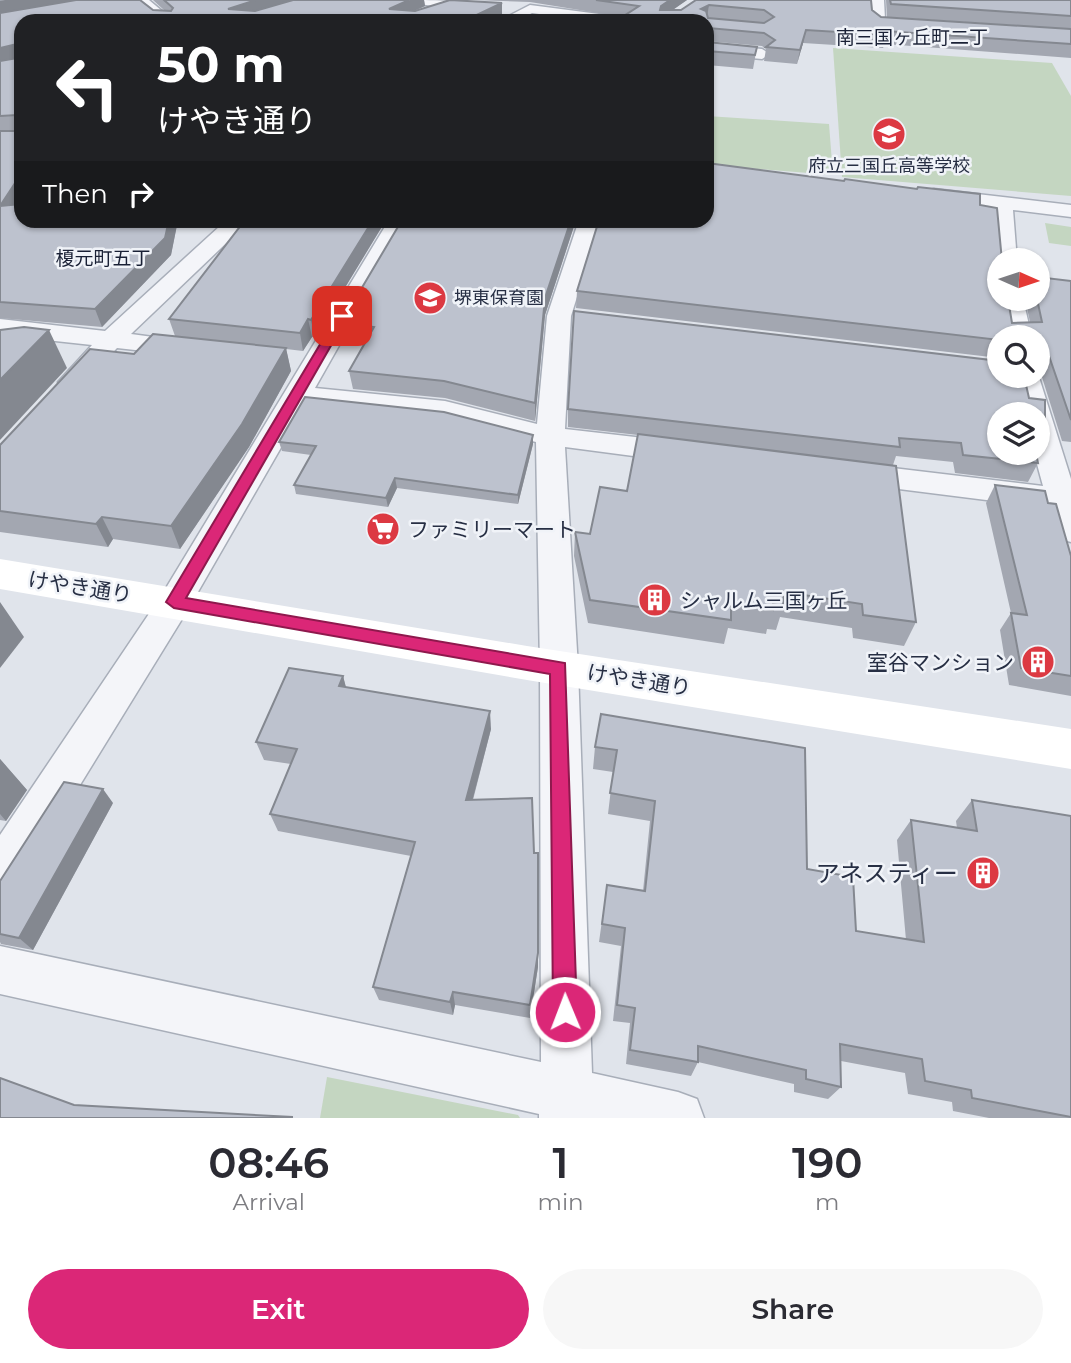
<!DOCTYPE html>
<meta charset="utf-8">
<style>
body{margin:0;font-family:Montserrat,"Noto Sans JP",sans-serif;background:#f7f7f7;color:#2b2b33;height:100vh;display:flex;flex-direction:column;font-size:26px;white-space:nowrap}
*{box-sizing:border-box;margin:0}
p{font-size:23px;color:#7c7c81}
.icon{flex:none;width:38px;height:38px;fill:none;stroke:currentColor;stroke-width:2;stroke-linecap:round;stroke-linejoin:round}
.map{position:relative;height:1118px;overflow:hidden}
.sheet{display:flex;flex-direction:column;background:#fff;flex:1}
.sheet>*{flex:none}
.guide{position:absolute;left:14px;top:14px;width:700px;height:214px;border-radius:21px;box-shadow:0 2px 5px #0004;background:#202124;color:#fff;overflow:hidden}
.needle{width:46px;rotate:93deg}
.tools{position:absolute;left:987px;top:248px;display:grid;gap:14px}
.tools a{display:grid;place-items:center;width:63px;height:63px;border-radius:50%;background:#fff;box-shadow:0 2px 5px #0004;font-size:35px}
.pin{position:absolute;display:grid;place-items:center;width:60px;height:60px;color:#fff;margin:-30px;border-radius:14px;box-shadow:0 4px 10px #0006}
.me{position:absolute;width:77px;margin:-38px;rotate:359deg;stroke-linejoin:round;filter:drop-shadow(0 0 5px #0008)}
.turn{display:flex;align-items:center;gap:24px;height:147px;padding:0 28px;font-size:32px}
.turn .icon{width:91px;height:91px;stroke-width:2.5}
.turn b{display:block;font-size:49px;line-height:60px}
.then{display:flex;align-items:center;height:66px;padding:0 28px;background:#0003;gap:14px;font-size:26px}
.eta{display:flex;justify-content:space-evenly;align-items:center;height:119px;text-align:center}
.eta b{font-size:42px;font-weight:600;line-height:49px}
.cta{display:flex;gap:14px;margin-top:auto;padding:14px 28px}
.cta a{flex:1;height:80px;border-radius:42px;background:#db2777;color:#fff;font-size:28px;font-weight:600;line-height:80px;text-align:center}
.cta a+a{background:#f7f7f7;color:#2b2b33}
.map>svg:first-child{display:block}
</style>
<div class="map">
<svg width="1071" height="1118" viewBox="0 0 1071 1118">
<rect width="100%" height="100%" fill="#e0e4eb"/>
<!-- green -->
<g fill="#c4d6c1">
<polygon points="833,48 1052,63 1071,96 1071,196 842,177"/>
<polygon points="707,116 829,124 833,175 707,165"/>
<polygon points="1045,223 1071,227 1071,246 1049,243"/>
<polygon points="327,1077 518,1115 520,1118 320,1118"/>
</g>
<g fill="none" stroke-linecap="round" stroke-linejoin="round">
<defs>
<g id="street">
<polygon points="133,0 149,0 174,21 158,21"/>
<path d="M 412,0 C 431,0 475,0 489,9 L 482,13 L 419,4 Z"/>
<polygon points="870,0 884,0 885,19 915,22 922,26 915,30 873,26"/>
<polygon points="530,5 622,17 629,21 589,21 532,13 517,21 499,21"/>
<polygon points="707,44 762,49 770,54 762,59 707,54"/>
<polygon points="934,189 1071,205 1071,217 1013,210 1017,261 999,261 999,266 995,261 992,208 927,199 924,195 927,191"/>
<path d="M 221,220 L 243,220 L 242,228 L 131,334 L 198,343 L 202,348 L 198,353 L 189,356 L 117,348 C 102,364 87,394 62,388 L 58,382 L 92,345 L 0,335 L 0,319 L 105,331 L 220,226 Z"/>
<polygon points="389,220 410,220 315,388 445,401 537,424 547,316 579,220 601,220 571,316 565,429 679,442 689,445 694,452 689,459 679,462 565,447 578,668 592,1073 678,1092 697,1099 704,1118 539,1118 539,1114 0,994 0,946 541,1062 540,668 536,442 445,419 306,404 187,611 16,889 0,896 0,835 163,593"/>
<polygon points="999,299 1023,299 1032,338 1006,338"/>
<polygon points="1038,374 1071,479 1071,542 1060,539 1049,508 851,483 840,480 836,473 840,466 851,463 1043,486 1034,453 1038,453 1038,415 1023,415 1013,376 1038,376"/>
</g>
</defs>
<!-- street casing -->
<use href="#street" stroke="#a8aeb9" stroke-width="3"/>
<!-- street -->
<use href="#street" fill="#f4f5f9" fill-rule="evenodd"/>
<!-- secondary -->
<polygon fill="#fff" fill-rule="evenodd" points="0,559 527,646 1071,729 1071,769 527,680 0,589"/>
</g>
<!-- wall -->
<g fill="#a3a7b1">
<polygon points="0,0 165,11 153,0 424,0 425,6 415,11 502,16 21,21 19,204 21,220 178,220 171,255 102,327 0,318"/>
<polygon points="474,0 687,0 672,10 681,10 696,0 872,10 881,17 1013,25 887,17 886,0 1071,0 1071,58 885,44 883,48 803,43 797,64 764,61 766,49 762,46 707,41 707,42 757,47 753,69 707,65 707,21 623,17 530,2"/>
<polygon points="980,205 999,261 1012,323 1030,322 1025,299 1038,299 1071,281 1071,442 1062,441 1041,374 1038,374 1038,338 999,338 999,358 576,308 577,291"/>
<polygon points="245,220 386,220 315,337 312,337 303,351 286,349 291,371 249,447 180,549 113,539 108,547 0,532 0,445 134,354 175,336 169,319"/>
<polygon points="402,220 576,220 545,315 535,421 445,398 353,389 349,371 365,343 345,341 341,323"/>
<polygon points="1029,398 1045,419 1038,432 1038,415 999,415 1038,463 1028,482 955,473 953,462 896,456 893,465 916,622 904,646 853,638 852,628 780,617 776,630 767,629 766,634 728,628 724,644 588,623 574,556 575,532 590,534 627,491 638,435 568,427 568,409"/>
<polygon points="279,442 533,444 518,504 397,488 388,507 296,494 294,485 311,455 282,451"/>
<polygon points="995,485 1048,503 1071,556 1071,696 1009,685 1000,630 1011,613 986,503"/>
<polygon points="343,676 346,688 491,729 473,800 538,967 530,1018 455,1005 453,1015 379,1000 373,987 411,856 278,831 270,814 291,764 264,760 256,742"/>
<polygon points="601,714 807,869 856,931 906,940 897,840 911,820 957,828 956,821 972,800 1071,816 1071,1118 989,1118 953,1111 952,1102 908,1094 905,1073 841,1061 841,1087 828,1099 794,1092 794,1084 698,1062 691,1076 626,1064 630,1023 613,1021 621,946 599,942 607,885 643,891 650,821 608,814 613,772 593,769 595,747"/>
<polygon points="0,759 27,790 6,821 0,820"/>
<polygon points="113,803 33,950 1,944 0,942 0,881"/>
</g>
<!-- shaded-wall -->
<g fill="#848890">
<polygon points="5,0 77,0 0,14 0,1"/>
<polygon points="256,0 297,0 232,21 228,9"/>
<polygon points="410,0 424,0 425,6 391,21 389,9"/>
<polygon points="670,0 687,0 660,19 661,6"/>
<polygon points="502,3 502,16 491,21 464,21"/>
<polygon points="709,5 707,17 701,9"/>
<polygon points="806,30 803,43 797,64 800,50"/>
<polygon points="17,44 21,58 0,63 0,48"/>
<polygon points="21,174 21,201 8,222 0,206"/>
<polygon points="169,220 178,220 171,255 102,327 95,309"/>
<polygon points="373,220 386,220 315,337 311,320"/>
<polygon points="571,220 576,220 545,315 535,421 535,403 545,298"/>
<polygon points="308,319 312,337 303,351 300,333"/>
<polygon points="49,330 67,368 0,440 0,380"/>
<polygon points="286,348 291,371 249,447 180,549 171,526"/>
<polygon points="533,435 533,444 518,504 518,495"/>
<polygon points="395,478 397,488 388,507 386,498"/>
<polygon points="102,517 113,539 108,547 96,524"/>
<polygon points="0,602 24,637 0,668"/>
<polygon points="343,676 348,695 339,686"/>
<polygon points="490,711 491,729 468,817 466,800"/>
<polygon points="0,759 27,790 6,821 0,814"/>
<polygon points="103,789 113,803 33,950 19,938"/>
<polygon points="538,953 538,967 530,1018 530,1005"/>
<polygon points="453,992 455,1005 453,1015 450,1002"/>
</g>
<!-- building -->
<g fill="#bdc2ce" stroke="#848890" stroke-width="2" fill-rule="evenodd">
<polygon points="76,0 140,0 153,10 171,11 173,8 164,0 256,0 228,9 255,11 293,0 409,0 389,9 415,11 450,0 502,3 464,21 21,21 21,174 0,206 21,204 21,220 169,220 165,238 95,309 0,302 0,131 17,131 17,115 0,116 0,61 18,58 17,44 0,48 0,13"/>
<path d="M 596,0 L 670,0 L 661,6 L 660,10 L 681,10 L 696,0 L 871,0 L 872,10 L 881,17 L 1071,29 L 1071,44 L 886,31 L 887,35 L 806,30 L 800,50 L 766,47 L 775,40 L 764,33 L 709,28 L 707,41 L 707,21 L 616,21 L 639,6 ZM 709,5 L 764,10 L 774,17 L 764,23 L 708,18 L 706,11 L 701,9 Z"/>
<polygon points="890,0 1071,0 1071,16 891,4"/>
<polygon points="707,42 757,47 755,55 707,51"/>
<polygon points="707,163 844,181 845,179 917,189 918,187 980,194 980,205 997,208 1002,261 999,261 999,299 1008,299 1012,323 1042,322 1037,299 1038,277 1071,281 1071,420 1049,356 1038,356 1038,338 999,338 999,340 577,291 599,220 707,220"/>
<polygon points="245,220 373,220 311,320 308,319 300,333 169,319"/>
<polygon points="402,220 571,220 545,298 535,403 444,381 349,371 374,327 341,323"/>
<polygon points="574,311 999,361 999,376 1024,376 1029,398 1045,400 1045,419 1038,418 1038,415 999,415 999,453 1036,453 1038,463 963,455 961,443 899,438 900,447 568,409"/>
<polygon points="24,327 49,330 0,380 0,330"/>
<polygon points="153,334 286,348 242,424 171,526 102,517 96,524 0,511 0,445 90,349 134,354"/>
<polygon points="305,397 444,412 533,435 518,495 395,478 386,498 294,485 316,446 279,442"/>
<polygon points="638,434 896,466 916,622 863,615 862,604 784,592 783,606 773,604 773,610 731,604 731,620 590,600 575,532 590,534 600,487 627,491"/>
<polygon points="995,485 1045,491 1048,503 1056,504 1071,556 1071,676 1021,668 1011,613 1027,615"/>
<polygon points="289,668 343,676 339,686 490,711 466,800 532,798 534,853 538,853 538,953 530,1005 453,992 450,1002 373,987 415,842 270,814 297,749 256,742"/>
<polygon points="601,714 805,748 807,869 853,877 856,931 924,942 911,820 977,831 972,800 1071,816 1071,1117 972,1098 971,1090 925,1081 922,1059 840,1044 841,1087 806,1079 806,1070 698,1046 698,1062 630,1050 635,1008 617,1005 625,928 602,924 607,885 645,891 655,801 610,793 617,750 595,747"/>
<polygon points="64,782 103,789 19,938 0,934 0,881"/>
<polygon points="0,1078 74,1105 292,1117 292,1118 0,1118"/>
</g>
<!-- route -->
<polygon fill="#db2777" stroke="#8e194d" stroke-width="2" points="342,312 348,316 186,598 565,663 577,1012 574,1020 565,1024 557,1020 553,1012 550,674 174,608 166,602 337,316"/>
<!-- icons -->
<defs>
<symbol id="school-disc" viewBox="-11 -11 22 22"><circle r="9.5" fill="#dc3942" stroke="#f0f3f8"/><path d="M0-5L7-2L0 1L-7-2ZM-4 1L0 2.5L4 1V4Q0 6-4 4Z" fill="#fff"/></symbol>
<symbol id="supermarket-disc" viewBox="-11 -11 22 22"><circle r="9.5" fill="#dc3942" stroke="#f0f3f8"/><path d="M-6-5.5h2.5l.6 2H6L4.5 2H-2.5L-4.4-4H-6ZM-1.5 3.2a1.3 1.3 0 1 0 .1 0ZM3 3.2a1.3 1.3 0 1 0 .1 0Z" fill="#fff"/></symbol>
<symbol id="building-disc" viewBox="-11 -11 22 22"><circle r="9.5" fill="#dc3942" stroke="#f0f3f8"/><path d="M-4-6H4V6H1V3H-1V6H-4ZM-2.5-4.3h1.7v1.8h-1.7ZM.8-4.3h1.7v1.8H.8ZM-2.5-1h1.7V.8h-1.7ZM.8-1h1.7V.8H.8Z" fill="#fff"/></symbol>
</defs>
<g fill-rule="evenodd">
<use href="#school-disc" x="870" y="115" width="38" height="38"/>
<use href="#school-disc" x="411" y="279" width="38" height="38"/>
<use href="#supermarket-disc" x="364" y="510" width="38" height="38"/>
<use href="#building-disc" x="636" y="581" width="38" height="38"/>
<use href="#building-disc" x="1019" y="643" width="38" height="38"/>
<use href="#building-disc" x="964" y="854" width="38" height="38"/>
</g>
<g text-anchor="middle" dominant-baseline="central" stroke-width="5" stroke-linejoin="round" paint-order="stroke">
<!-- far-poi labels -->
<g font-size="18" fill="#272f44" stroke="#f0f3f8">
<text x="889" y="166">府立三国丘高等学校</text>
<text x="454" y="298" text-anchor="start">堺東保育園</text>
</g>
<!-- far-neighbourhood labels -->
<g font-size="19" fill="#192035" stroke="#f0f3f8">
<text x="912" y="37">南三国ヶ丘町二丁</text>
<text x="103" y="258">榎元町五丁</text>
</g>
<!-- poi labels -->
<g font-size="21" fill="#272f44" stroke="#f0f3f8" text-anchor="start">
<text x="408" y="529">ファミリーマート</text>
<text x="680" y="600">シャルム三国ヶ丘</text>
<text x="1014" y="662" text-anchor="end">室谷マンション</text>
</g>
<!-- street labels -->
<g font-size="21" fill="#272f44" stroke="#f0f3f8">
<text transform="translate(80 587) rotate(9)">けやき通り</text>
<text transform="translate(639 680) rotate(9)">けやき通り</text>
</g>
<!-- near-poi labels -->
<g font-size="24" fill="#272f44" stroke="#f0f3f8" text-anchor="end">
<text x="958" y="873">アネスティー</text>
</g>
</g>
</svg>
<div class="tools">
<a><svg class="needle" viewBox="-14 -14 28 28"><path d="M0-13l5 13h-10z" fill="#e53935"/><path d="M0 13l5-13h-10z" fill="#7c7c81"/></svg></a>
<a><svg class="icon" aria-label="search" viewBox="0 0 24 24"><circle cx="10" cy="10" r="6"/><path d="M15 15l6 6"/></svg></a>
<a><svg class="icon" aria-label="layers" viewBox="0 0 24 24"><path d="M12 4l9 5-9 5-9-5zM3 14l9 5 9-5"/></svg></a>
</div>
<div class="pin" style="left:342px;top:316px;background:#d93025"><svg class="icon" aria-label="arrive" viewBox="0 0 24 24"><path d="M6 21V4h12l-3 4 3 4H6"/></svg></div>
<svg class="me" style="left:565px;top:1012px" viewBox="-20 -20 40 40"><circle r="17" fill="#db2777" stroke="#fff" stroke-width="3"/><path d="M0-11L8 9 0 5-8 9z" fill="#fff"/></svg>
<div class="guide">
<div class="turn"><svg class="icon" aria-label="left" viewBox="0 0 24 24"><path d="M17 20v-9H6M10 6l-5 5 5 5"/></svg><div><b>50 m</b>けやき通り</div></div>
<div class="then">Then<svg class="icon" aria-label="right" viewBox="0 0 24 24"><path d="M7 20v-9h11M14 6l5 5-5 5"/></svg></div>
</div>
</div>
<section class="sheet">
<div class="eta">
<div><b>08:46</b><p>Arrival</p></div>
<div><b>1</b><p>min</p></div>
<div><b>190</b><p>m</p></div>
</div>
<div class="cta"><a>Exit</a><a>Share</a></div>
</section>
